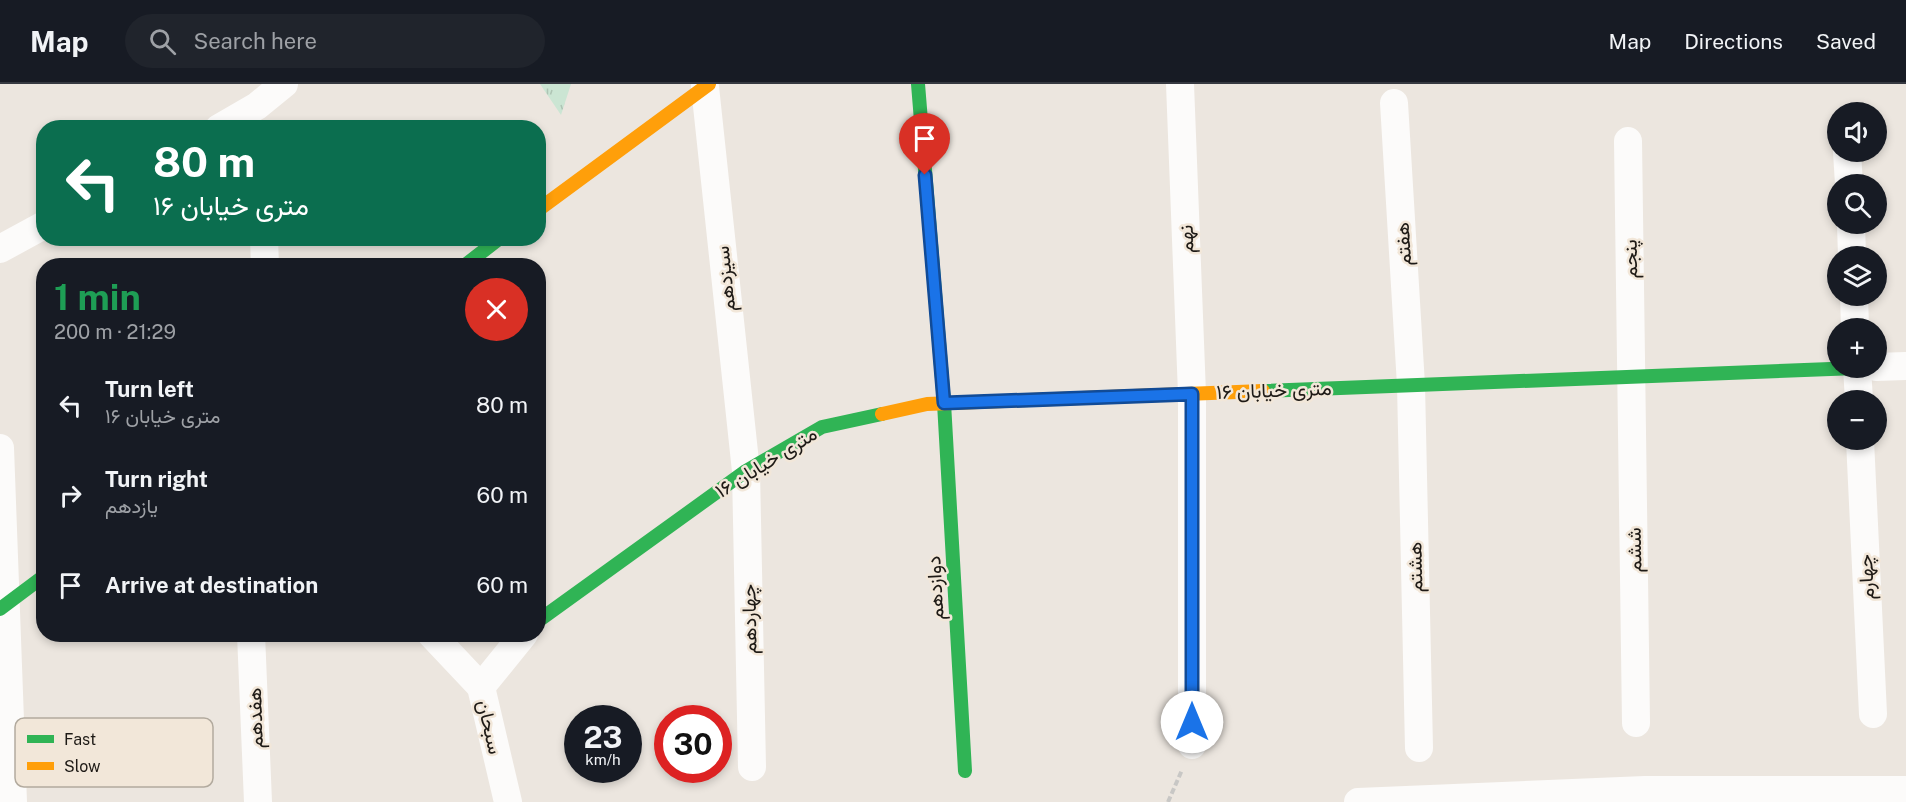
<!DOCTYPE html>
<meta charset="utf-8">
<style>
body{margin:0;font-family:"Public Sans",Vazirmatn,sans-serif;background:#20242c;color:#f1f3f6;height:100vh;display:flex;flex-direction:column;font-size:22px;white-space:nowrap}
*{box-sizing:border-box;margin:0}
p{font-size:20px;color:#9ea1a6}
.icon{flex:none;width:33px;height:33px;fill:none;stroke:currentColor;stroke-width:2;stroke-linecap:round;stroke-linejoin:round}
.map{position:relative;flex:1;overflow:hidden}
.drawer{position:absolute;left:36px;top:174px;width:510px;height:384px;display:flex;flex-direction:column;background:#171b24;border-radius:24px;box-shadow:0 3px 9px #0003}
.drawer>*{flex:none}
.top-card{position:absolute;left:36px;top:36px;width:510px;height:126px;border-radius:24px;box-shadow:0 3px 9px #0003;background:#0b6e4f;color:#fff;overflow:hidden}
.controls{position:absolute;left:1827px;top:18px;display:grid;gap:12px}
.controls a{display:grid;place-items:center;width:60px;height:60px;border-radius:50%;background:#171b24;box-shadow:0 3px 9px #0003;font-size:30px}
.speed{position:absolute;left:564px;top:621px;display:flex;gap:12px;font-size:30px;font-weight:700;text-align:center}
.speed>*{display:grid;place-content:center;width:78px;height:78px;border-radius:50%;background:#171b24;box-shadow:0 3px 9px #0003;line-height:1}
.speed small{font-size:15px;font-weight:400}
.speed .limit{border:9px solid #d22;background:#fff;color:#111}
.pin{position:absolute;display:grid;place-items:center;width:51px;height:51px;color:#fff;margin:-62px -26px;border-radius:50% 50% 50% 0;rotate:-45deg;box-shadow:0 0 6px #0007}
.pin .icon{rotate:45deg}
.me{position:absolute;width:66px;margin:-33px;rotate:0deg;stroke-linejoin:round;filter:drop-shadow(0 0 4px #0008)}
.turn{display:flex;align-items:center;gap:21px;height:126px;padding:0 18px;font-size:27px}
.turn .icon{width:78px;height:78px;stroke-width:2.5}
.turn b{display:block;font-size:42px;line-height:51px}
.round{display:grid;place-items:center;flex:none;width:63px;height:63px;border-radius:32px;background:#20242c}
.summary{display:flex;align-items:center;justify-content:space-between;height:102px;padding:0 18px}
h1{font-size:36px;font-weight:700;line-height:45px;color:#1e9e55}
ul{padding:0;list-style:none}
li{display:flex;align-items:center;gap:18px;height:90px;padding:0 18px}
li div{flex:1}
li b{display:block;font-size:22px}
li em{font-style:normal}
header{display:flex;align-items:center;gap:36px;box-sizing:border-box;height:84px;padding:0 30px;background:#171b24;border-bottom:2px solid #363941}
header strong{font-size:28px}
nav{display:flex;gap:33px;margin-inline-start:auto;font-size:21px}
.search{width:420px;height:54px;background:#20242c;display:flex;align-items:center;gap:15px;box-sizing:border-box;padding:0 21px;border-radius:33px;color:#9ea1a6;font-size:22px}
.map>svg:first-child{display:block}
</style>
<header>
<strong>Map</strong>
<div class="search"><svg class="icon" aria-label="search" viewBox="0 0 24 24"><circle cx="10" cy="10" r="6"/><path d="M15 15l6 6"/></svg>Search here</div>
<nav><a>Map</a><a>Directions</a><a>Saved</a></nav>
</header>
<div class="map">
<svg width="1906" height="718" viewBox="0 0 1906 718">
<defs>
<pattern id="park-tufts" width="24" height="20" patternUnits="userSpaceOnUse" patternTransform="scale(1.5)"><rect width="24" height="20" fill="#cbe5d3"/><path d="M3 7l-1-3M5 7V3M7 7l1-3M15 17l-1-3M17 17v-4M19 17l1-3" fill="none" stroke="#aec4b4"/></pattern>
</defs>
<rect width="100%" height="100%" fill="#ece6df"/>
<!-- park -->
<polygon fill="url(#park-tufts)" points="540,0 571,0 561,31"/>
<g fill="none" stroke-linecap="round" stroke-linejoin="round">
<!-- path -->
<polyline stroke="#c8c7c5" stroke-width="4" stroke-dasharray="6 3" stroke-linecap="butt" points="1168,718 1182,686"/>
<!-- street -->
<g stroke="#fcfbfa" stroke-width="28">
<polyline points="1180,0 1192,310 1192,661"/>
<polyline points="705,3 746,387 752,683"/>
<polyline points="1394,19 1411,301 1419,664"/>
<polyline points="219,44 257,22 284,0"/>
<polyline points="1628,57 1636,639"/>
<polyline points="1847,68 1849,100"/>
<polyline points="1851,140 1852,172"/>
<polyline points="264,154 265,182"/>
<polyline points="0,165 44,141"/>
<polyline points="1854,212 1855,244"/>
<polyline points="1876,283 1906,282"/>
<polyline points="1857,284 1859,316"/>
<polyline points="1860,356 1873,630"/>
<polyline points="0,364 13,718"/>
<polyline points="251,550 258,718"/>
<polyline points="431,550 481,603 508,718"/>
<polyline points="481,603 524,550"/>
<polyline points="1358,718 1645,706 1906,706"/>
</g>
<!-- fast -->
<g stroke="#30b455" stroke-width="14">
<polyline points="918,0 944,319 965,687"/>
<polyline points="464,182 500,154"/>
<polyline points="1263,307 1857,284"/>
<polyline points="0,525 44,492"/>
<polyline points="538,537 746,387 822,343 882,330"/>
</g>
<!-- slow -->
<g stroke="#ff9f0a" stroke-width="14">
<polyline points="538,126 709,0"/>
<polyline points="882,330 927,320 1263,307"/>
</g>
</g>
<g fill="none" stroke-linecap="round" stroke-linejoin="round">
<defs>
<polyline id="route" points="925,91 944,319 1192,310 1192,638"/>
</defs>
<!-- route casing -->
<use href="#route" stroke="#114b97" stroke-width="15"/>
<!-- route -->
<use href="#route" stroke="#1a73e8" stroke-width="10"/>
</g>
<g text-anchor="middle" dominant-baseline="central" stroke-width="5" stroke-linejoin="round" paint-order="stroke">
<!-- street labels -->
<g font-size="20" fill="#1e1a16" stroke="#f2e7d9">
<text transform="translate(1186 155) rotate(-92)">نهم</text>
<text transform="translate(1403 160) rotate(-93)">هفتم</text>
<text transform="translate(1630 175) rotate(-91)">پنجم</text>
<text transform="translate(725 195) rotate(-96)">سیزدهم</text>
<text transform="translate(1274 306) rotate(-2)">۱۶ متری خیابان</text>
<text transform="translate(766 378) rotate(-32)">۱۶ متری خیابان</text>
<text transform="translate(1634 466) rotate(-91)">ششم</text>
<text transform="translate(1415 483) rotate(-91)">هشتم</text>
<text transform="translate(1866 493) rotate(-93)">چهارم</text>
<text transform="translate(935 504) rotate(-93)">دوازدهم</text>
<text transform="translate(749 535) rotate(-91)">چهاردهم</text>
<text transform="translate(255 634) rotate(-92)">هفدهم</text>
<text transform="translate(490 643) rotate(77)">سبحان</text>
</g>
</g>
<!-- legend -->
<rect x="15" y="634" width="198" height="69" rx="9" fill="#f2e7d9" stroke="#b2aa9e" stroke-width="1.5"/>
<rect x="27" y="651" width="27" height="8" fill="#30b455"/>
<rect x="27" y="678" width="27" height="8" fill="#ff9f0a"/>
<g font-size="16" fill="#1e1a16">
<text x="64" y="661">Fast</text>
<text x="64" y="688">Slow</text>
</g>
</svg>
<div class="controls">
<a><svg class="icon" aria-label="sound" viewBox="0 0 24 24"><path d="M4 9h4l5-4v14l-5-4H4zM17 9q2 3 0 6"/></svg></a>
<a><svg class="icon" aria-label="search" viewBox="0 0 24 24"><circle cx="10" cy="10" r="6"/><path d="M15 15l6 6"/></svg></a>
<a><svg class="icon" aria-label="layers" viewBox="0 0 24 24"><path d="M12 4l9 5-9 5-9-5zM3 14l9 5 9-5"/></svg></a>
<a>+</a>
<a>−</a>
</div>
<div class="speed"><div>23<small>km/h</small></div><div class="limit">30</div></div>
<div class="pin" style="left:925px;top:91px;background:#d93025"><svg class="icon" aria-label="arrive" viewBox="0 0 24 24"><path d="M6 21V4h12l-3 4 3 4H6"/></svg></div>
<svg class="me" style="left:1192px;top:638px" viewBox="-20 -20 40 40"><circle r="19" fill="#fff"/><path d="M0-13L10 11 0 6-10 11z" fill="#1a73e8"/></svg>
<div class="top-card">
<div class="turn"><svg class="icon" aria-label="left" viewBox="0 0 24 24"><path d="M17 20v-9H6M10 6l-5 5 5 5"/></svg><div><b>80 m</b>۱۶ متری خیابان</div></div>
</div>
<section class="drawer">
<div class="summary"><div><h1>1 min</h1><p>200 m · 21:29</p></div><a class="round" style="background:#d93025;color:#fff"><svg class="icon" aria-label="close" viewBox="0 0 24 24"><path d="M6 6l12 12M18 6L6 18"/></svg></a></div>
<ul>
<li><svg class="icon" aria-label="left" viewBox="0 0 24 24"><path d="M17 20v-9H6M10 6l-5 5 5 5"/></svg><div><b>Turn left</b><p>۱۶ متری خیابان</p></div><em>80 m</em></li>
<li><svg class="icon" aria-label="right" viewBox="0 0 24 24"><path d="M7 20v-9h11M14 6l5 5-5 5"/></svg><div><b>Turn right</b><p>یازدهم</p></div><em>60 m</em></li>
<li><svg class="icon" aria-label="arrive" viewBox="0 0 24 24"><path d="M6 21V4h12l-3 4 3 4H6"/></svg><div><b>Arrive at destination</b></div><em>60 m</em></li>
</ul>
</section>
</div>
